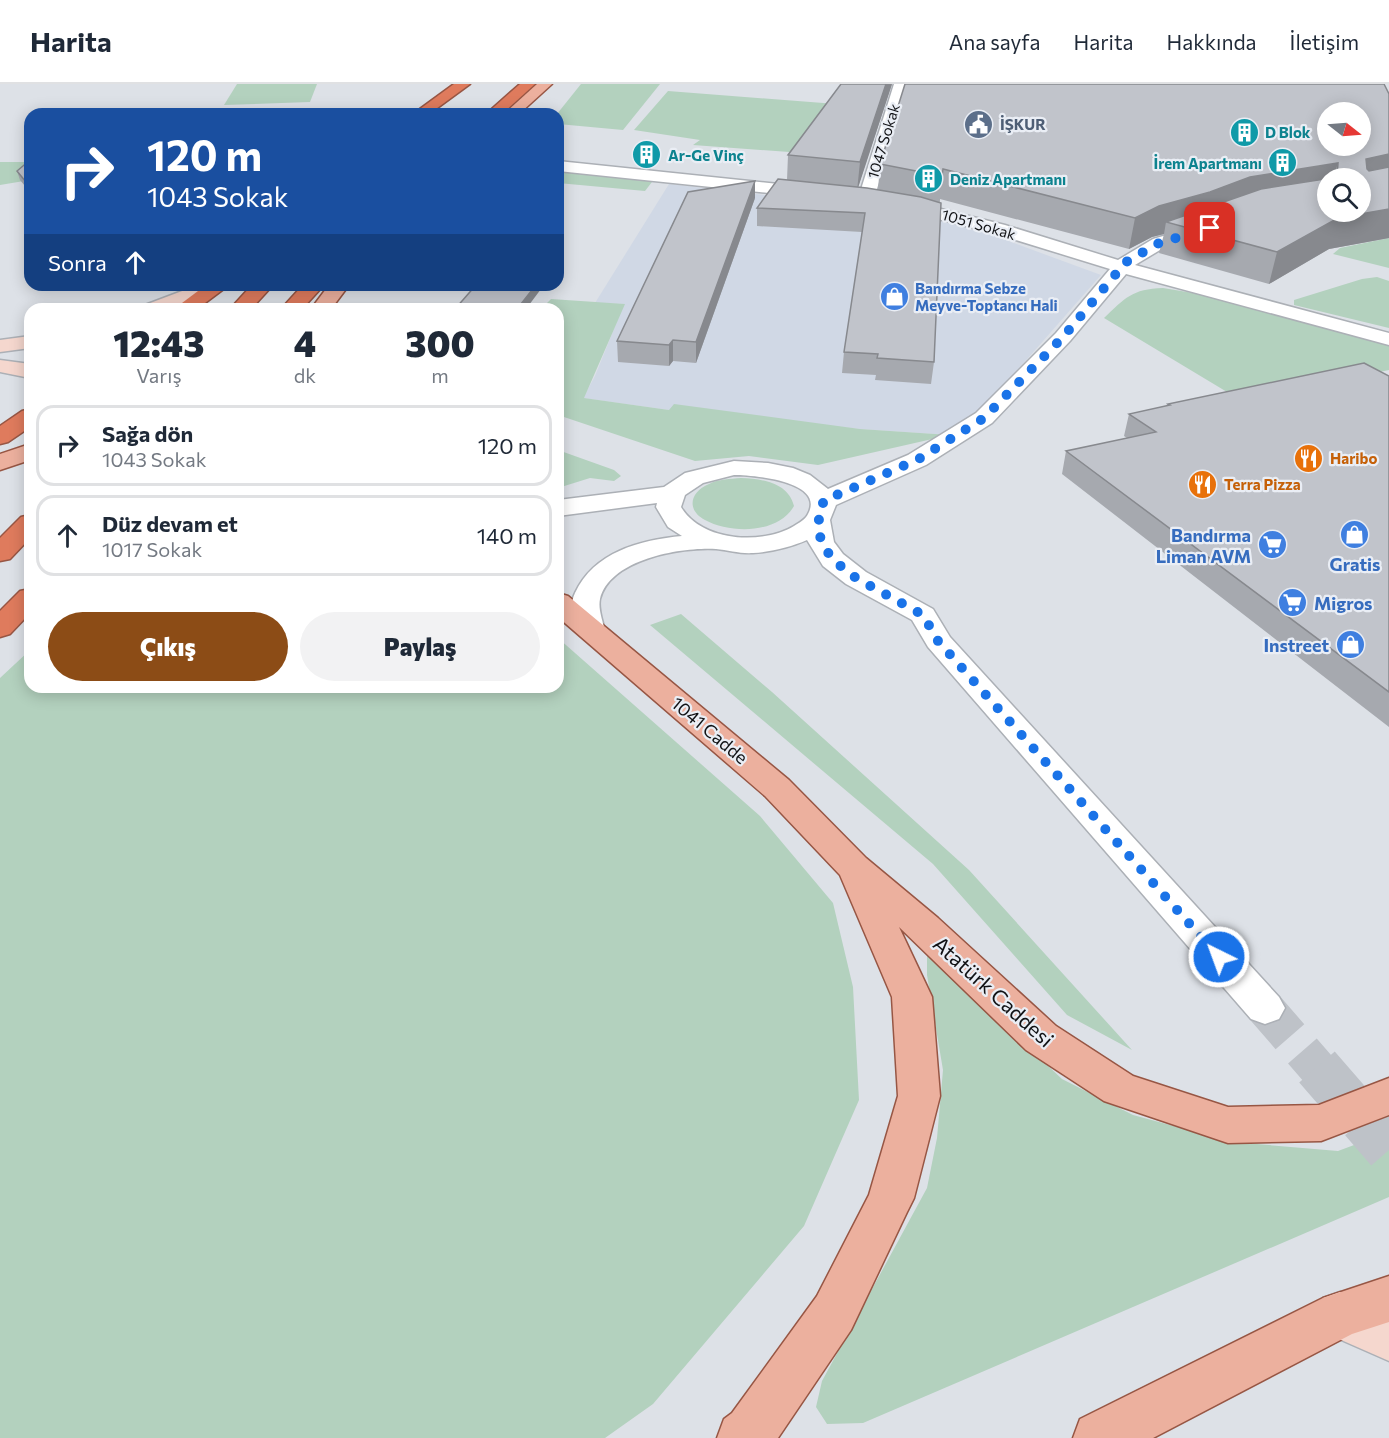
<!DOCTYPE html>
<html lang="tr">
<meta charset="utf-8">
<style>
body{margin:0;font-family:Commissioner,sans-serif;background:#f2f2f3;color:#1f2937;height:100vh;display:flex;flex-direction:column;font-size:22px;white-space:nowrap}
*{box-sizing:border-box;margin:0}
p{font-size:20px;color:#747a83}
.icon{flex:none;width:33px;height:33px;fill:none;stroke:currentColor;stroke-width:2;stroke-linecap:round;stroke-linejoin:round}
.map{position:relative;flex:1;overflow:hidden}
.panel{position:absolute;left:24px;top:219px;width:540px;height:390px;display:flex;flex-direction:column;background:#fff;border-radius:18px;box-shadow:0 3px 15px #0003}
.panel>*{flex:none}
.banner{position:absolute;left:24px;top:24px;width:540px;height:183px;border-radius:18px;box-shadow:0 3px 15px #0003;background:#1a4fa0;color:#fff;overflow:hidden}
.needle{width:39px;rotate:107deg}
.controls{position:absolute;left:1317px;top:18px;display:grid;gap:12px}
.controls a{display:grid;place-items:center;width:54px;height:54px;border-radius:50%;background:#fff;box-shadow:0 3px 15px #0003;font-size:30px}
.pin{position:absolute;display:grid;place-items:center;width:51px;height:51px;color:#fff;margin:-26px;border-radius:12px;box-shadow:0 3px 9px #0006}
.me{position:absolute;width:66px;margin:-33px;rotate:318deg;stroke-linejoin:round;filter:drop-shadow(0 0 4px #0008)}
.turn{display:flex;align-items:center;gap:21px;height:126px;padding:0 24px;font-size:27px}
.turn .icon{width:78px;height:78px;stroke-width:2.5}
.turn b{display:block;font-size:42px;line-height:51px}
.then{display:flex;align-items:center;height:57px;padding:0 24px;background:#0003;gap:12px;font-size:22px}
.eta{display:flex;justify-content:space-evenly;align-items:center;height:102px;text-align:center}
.eta b{font-size:36px;font-weight:800;line-height:42px}
.action{display:flex;gap:12px;margin-top:auto;padding:12px 24px}
.action a{flex:1;height:69px;border-radius:36px;background:#8c4c16;color:#fff;font-size:24px;font-weight:800;line-height:69px;text-align:center}
.action a+a{background:#f2f2f3;color:#1f2937}
ul{padding:0;list-style:none}
li{display:flex;align-items:center;gap:18px;height:81px;margin:0 12px 9px;padding:0 12px;border:3px solid #e0e1e3;border-radius:18px}
li div{flex:1}
li b{display:block;font-size:22px}
li em{font-style:normal}
header{display:flex;align-items:center;gap:36px;box-sizing:border-box;height:84px;padding:0 30px;background:#fff;border-bottom:2px solid #e0e1e3}
header strong{font-size:28px}
nav{display:flex;gap:33px;margin-inline-start:auto;font-size:21px}
.map>svg:first-child{display:block}
</style>
<header>
<strong>Harita</strong>
<nav><a>Ana sayfa</a><a>Harita</a><a>Hakkında</a><a>İletişim</a></nav>
</header>
<div class="map">
<svg width="1389" height="1354" viewBox="0 0 1389 1354">
<rect width="100%" height="100%" fill="#dde1e7"/>
<!-- built -->
<polygon fill="#d0d8e5" points="669,100 904,127 992,151 1101,191 993,314 950,351 860,345 669,326 583,314 595,292 624,220 595,219"/>
<!-- green -->
<g fill="#b3d1be">
<polygon points="237,0 317,0 310,18 224,21"/>
<polygon points="581,0 660,0 623,46 558,40 557,30"/>
<polygon points="668,7 875,23 803,69 693,61 700,56 634,46"/>
<polygon points="0,78 30,78 30,96 0,101"/>
<polygon points="558,84 655,94 645,107 558,99"/>
<polygon points="1389,154 1389,184 1333,170 1340,164"/>
<polygon points="1377,193 1389,197 1389,244 1294,221 1294,216 1362,195"/>
<path d="M 1163,204 L 1211,212 L 1389,262 L 1389,286 L 1242,317 L 1104,234 C 1125,214 1132,205 1163,204 Z"/>
<polygon points="551,215 625,220 584,314 669,326 674,320 860,345 950,351 818,381 749,372 695,377 558,331 558,225 541,225"/>
<polygon points="558,366 614,386 621,392 614,397 590,394 558,404"/>
<path d="M 741,394 C 762,395 788,398 794,422 C 778,450 731,450 705,436 C 686,426 690,408 709,400 C 719,395 730,395 741,394 Z"/>
<polygon points="681,530 772,608 969,786 1132,966 1067,931 933,780 650,541"/>
<polygon points="558,554 760,732 833,819 853,903 859,1016 804,1142 653,1320 605,1354 0,1354 0,594 30,566 30,603 558,603"/>
<polygon points="927,868 1062,995 1133,1031 1233,1058 1338,1067 1389,1048 1389,1113 863,1339 827,1340 816,1323 822,1297 927,1104 937,1054 943,986 927,891"/>
</g>
<g fill="none" stroke-linecap="round" stroke-linejoin="round">
<!-- street-tunnel-far1 -->
<polyline stroke="#bec2c8" stroke-width="38" stroke-dasharray="38 19" stroke-linecap="butt" points="1265,924 1318,985"/>
<!-- street-tunnel -->
<polyline stroke="#bec2c8" stroke-width="47" stroke-dasharray="47 23" stroke-linecap="butt" points="1317,983 1389,1066"/>
<defs>
<g id="street">
<polygon points="894,0 908,0 874,115 872,119 860,119 858,115"/>
<polygon points="558,77 816,104 824,109 816,114 558,87"/>
<path d="M 897,114 L 1005,141 L 1118,176 L 1153,155 L 1204,140 L 1210,141 L 1213,145 L 1210,149 L 1165,163 L 1135,181 L 1389,249 L 1389,261 L 1126,190 L 1070,257 L 992,339 L 926,381 L 836,421 L 830,436 L 834,458 L 843,470 L 866,488 L 933,525 L 950,553 L 1279,913 L 1285,924 L 1279,935 L 1265,940 L 1251,935 L 928,563 L 912,536 L 846,500 L 823,482 L 807,456 C 791,463 771,468 753,469 C 741,470 728,466 716,465 C 681,463 610,475 600,515 C 598,524 602,535 604,543 L 599,549 L 589,552 L 579,549 C 571,538 569,521 575,509 C 594,468 640,456 682,452 L 668,443 L 656,423 L 657,419 L 558,432 L 558,416 L 664,403 L 685,389 L 734,377 L 768,379 L 793,384 L 810,391 L 828,405 L 908,371 L 976,329 L 1056,249 L 1110,185 L 993,149 L 891,123 L 889,119 ZM 734,391 C 752,391 826,397 808,430 C 806,435 799,439 794,442 C 762,461 702,458 681,423 L 685,411 L 703,399 Z"/>
</g>
<g id="secondary">
<polygon points="198,201 226,201 223,205 170,225 142,225 145,221"/>
<polygon points="30,252 30,264 0,268 0,256"/>
<polygon points="0,276 30,280 30,294 0,288"/>
<polygon points="1340,1208 1389,1228 1389,1277 1323,1248 1315,1231 1323,1214"/>
</g>
<g id="primary">
<polygon points="537,0 552,0 519,30 504,30"/>
<polygon points="329,201 349,201 331,225 311,225"/>
<polygon points="30,360 30,376 0,386 0,370"/>
<polygon points="558,509 568,512 789,696 866,774 938,834 1056,942 1133,992 1228,1023 1319,1021 1389,994 1389,1031 1321,1057 1228,1059 1104,1017 1026,966 899,843 932,913 940,1012 914,1114 907,1128 851,1246 778,1354 717,1354 724,1335 732,1329 817,1212 869,1111 898,1012 892,913 840,791 765,712 558,533"/>
<polygon points="1389,1192 1389,1238 1352,1250 1153,1354 1073,1354 1080,1335 1323,1214"/>
</g>
<g id="highway">
<polygon points="454,0 470,0 429,30 413,30"/>
<polygon points="520,0 535,0 502,30 486,30"/>
<polygon points="206,201 229,201 197,225 174,225"/>
<polygon points="252,201 273,201 251,225 230,225"/>
<polygon points="303,201 324,201 302,225 281,225"/>
<polygon points="30,325 30,343 8,358 0,360 0,342 22,327"/>
<polygon points="30,431 30,454 10,475 0,477 0,454 21,433"/>
<polygon points="30,505 30,529 10,550 0,553 0,527 20,507"/>
</g>
</defs>
<!-- street casing -->
<use href="#street" stroke="#acb0b6" stroke-width="3"/>
<!-- secondary casing -->
<use href="#secondary" stroke="#acb0b6" stroke-width="3"/>
<!-- primary casing -->
<use href="#primary" stroke="#975644" stroke-width="3"/>
<!-- highway casing -->
<use href="#highway" stroke="#975644" stroke-width="3"/>
<!-- street -->
<use href="#street" fill="#fff" fill-rule="evenodd"/>
<!-- secondary -->
<use href="#secondary" fill="#f5d7ce" fill-rule="evenodd"/>
<!-- primary -->
<use href="#primary" fill="#ecb09e" fill-rule="evenodd"/>
<!-- highway -->
<use href="#highway" fill="#df7b5d" fill-rule="evenodd"/>
</g>
<!-- wall -->
<g fill="#a6a9af">
<polygon points="892,0 858,103 878,106 880,80 1389,10 1389,154 1329,165 1269,200 1159,169 1164,150 1152,153 1129,165 940,115 934,278 931,300 875,296 876,291 842,289 844,268 862,148 757,142 757,124 787,96 788,71"/>
<polygon points="30,76 30,108 20,96 17,87"/>
<polygon points="755,114 696,279 673,277 669,282 618,278 617,257"/>
<polygon points="1389,292 1389,643 1062,390 1066,367 1127,354 1124,352 1129,330 1167,322 1168,320"/>
</g>
<!-- shaded-wall -->
<g fill="#87898e">
<polygon points="886,0 892,0 857,107 860,78"/>
<polygon points="1389,70 1389,94 1360,103 1366,75"/>
<polygon points="1338,79 1333,94 1166,138 1164,150 1152,153 1129,165 1135,134 1159,122 1250,93"/>
<polygon points="755,97 755,114 696,279 696,258"/>
<polygon points="1389,125 1389,154 1329,165 1269,200 1277,168 1338,134"/>
<polygon points="536,201 544,201 526,225 517,225"/>
<polygon points="673,256 673,277 669,282 669,261"/>
</g>
<!-- building -->
<g fill="#c1c4cb" stroke="#87898e" stroke-width="1.5" fill-rule="evenodd">
<polygon points="841,0 886,0 860,78 788,71"/>
<path d="M 905,0 L 1384,0 L 1389,10 L 1389,70 L 1366,75 L 1367,85 L 1369,87 L 1389,83 L 1389,125 L 1338,134 L 1277,168 L 1166,138 L 1261,105 L 1337,93 L 1338,79 L 1250,93 L 1210,108 L 1159,122 L 1135,134 L 943,85 L 942,92 L 880,80 ZM 1328,28 L 1360,28 L 1360,62 L 1328,62 ZM 1328,94 L 1360,94 L 1360,128 L 1328,128 Z"/>
<polygon points="30,76 30,103 17,87"/>
<polygon points="778,95 867,104 921,113 941,119 934,278 877,274 878,270 844,268 865,129 757,124"/>
<polygon points="755,97 696,258 673,256 669,261 617,257 688,108"/>
<polygon points="476,201 536,201 517,225 455,225"/>
<polygon points="1364,279 1389,292 1389,608 1066,367 1156,348 1129,330 1170,321 1168,320"/>
</g>
<g fill="none" stroke-linecap="round" stroke-linejoin="round">
<!-- route -->
<polyline stroke="#1a73e8" stroke-width="10" stroke-dasharray="0 18" points="1210,144 1159,159 1126,178 1063,253 984,334 917,376 823,417 823,430 818,437 821,458 833,476 856,494 923,531 938,557 1219,873"/>
</g>
<!-- icons -->
<defs>
<symbol id="civic-disc" viewBox="-11 -11 22 22"><circle r="9.5" fill="#5c6f8a" stroke="#eaeef5"/><path d="M-.6-6.5H3V-4.5H.6V-3L4-1V1h2V6H-6V1h2V-1L-.6-3ZM-1.2 2.5V6h2.4V2.5Z" fill="#fff"/></symbol>
<symbol id="building-disc" viewBox="-11 -11 22 22"><circle r="9.5" fill="#0f9aa8" stroke="#eaeef5"/><path d="M-4-6H4V6H1V3H-1V6H-4ZM-2.5-4.3h1.7v1.8h-1.7ZM.8-4.3h1.7v1.8H.8ZM-2.5-1h1.7V.8h-1.7ZM.8-1h1.7V.8H.8Z" fill="#fff"/></symbol>
<symbol id="shop-disc" viewBox="-11 -11 22 22"><circle r="9.5" fill="#3f7fe0" stroke="#eaeef5"/><path d="M-5-2.5h2.3a2.7 3.5 0 0 1 5.4 0H5L5.5 6h-11ZM-1.5-2.5h3a1.5 2.3 0 0 0-3 0Z" fill="#fff"/></symbol>
<symbol id="restaurant-disc" viewBox="-11 -11 22 22"><circle r="9.5" fill="#e8710a" stroke="#eaeef5"/><path d="M-5-6h1v4h1v-4h1v4h1v-4h1v5L-1.5 .5V6h-2V.5L-5-1ZM5-6V6H3V1.5H1.5Q1.5-4 5-6Z" fill="#fff"/></symbol>
<symbol id="supermarket-disc" viewBox="-11 -11 22 22"><circle r="9.5" fill="#3f7fe0" stroke="#eaeef5"/><path d="M-6-5.5h2.5l.6 2H6L4.5 2H-2.5L-4.4-4H-6ZM-1.5 3.2a1.3 1.3 0 1 0 .1 0ZM3 3.2a1.3 1.3 0 1 0 .1 0Z" fill="#fff"/></symbol>
</defs>
<g fill-rule="evenodd">
<use href="#civic-disc" x="962" y="24" width="33" height="33"/>
<use href="#building-disc" x="1228" y="32" width="33" height="33"/>
<use href="#building-disc" x="630" y="54" width="33" height="33"/>
<use href="#building-disc" x="1266" y="62" width="33" height="33"/>
<use href="#building-disc" x="912" y="78" width="33" height="33"/>
<use href="#shop-disc" x="878" y="196" width="33" height="33"/>
<use href="#restaurant-disc" x="1292" y="358" width="33" height="33"/>
<use href="#restaurant-disc" x="1186" y="384" width="33" height="33"/>
<use href="#shop-disc" x="1338" y="434" width="33" height="33"/>
<use href="#supermarket-disc" x="1256" y="444" width="33" height="33"/>
<use href="#supermarket-disc" x="1276" y="502" width="33" height="33"/>
<use href="#shop-disc" x="1334" y="544" width="33" height="33"/>
</g>
<g text-anchor="middle" dominant-baseline="central" stroke-width="4.5" stroke-linejoin="round" paint-order="stroke">
<!-- far-service labels -->
<g font-size="15" font-weight="bold" fill="#4e5e75" stroke="#eaeef5" text-anchor="start">
<text x="1000" y="40">İŞKUR</text>
</g>
<!-- far-culture labels -->
<g font-size="15" font-weight="bold" fill="#0d838f" stroke="#eaeef5" text-anchor="start">
<text x="1265" y="48">D Blok</text>
<text x="668" y="71">Ar-Ge Vinç</text>
<text x="1262" y="79" text-anchor="end">İrem Apartmanı</text>
<text x="950" y="95">Deniz Apartmanı</text>
</g>
<!-- far-street labels -->
<g font-size="15" fill="#111215" stroke="#eaeef5">
<text transform="translate(883 57) rotate(-73)">1047 Sokak</text>
<text transform="translate(979 140) rotate(16)">1051 Sokak</text>
</g>
<!-- far-shop labels -->
<g font-size="15" font-weight="bold" fill="#366cbe" stroke="#eaeef5" text-anchor="start">
<text x="915" y="204">Bandırma Sebze<tspan x="915" dy="17">Meyve-Toptancı Hali</tspan></text>
</g>
<!-- far-food labels -->
<g font-size="15" font-weight="bold" fill="#c56008" stroke="#eaeef5" text-anchor="start">
<text x="1330" y="374">Haribo</text>
<text x="1224" y="400">Terra Pizza</text>
</g>
<!-- shop labels -->
<g font-size="18" font-weight="bold" fill="#366cbe" stroke="#eaeef5" text-anchor="end">
<text x="1251" y="451">Bandırma<tspan x="1251" dy="21">Liman AVM</tspan></text>
<text x="1355" y="480" text-anchor="middle">Gratis</text>
<text x="1314" y="519" text-anchor="start">Migros</text>
<text x="1329" y="561">Instreet</text>
</g>
<!-- street labels -->
<g font-size="18" fill="#111215" stroke="#eaeef5">
<text transform="translate(710 646) rotate(40)">1041 Cadde</text>
</g>
<!-- near-street labels -->
<g font-size="21" fill="#111215" stroke="#eaeef5">
<text transform="translate(994 907) rotate(42)">Atatürk Caddesi</text>
</g>
</g>
</svg>
<div class="controls">
<a><svg class="needle" viewBox="-14 -14 28 28"><path d="M0-13l5 13h-10z" fill="#e53935"/><path d="M0 13l5-13h-10z" fill="#747a83"/></svg></a>
<a><svg class="icon" aria-label="search" viewBox="0 0 24 24"><circle cx="10" cy="10" r="6"/><path d="M15 15l6 6"/></svg></a>
</div>
<div class="pin" style="left:1210px;top:144px;background:#d93025"><svg class="icon" aria-label="arrive" viewBox="0 0 24 24"><path d="M6 21V4h12l-3 4 3 4H6"/></svg></div>
<svg class="me" style="left:1219px;top:873px" viewBox="-20 -20 40 40"><circle r="17" fill="#1a73e8" stroke="#fff" stroke-width="3"/><path d="M0-11L8 9 0 5-8 9z" fill="#fff"/></svg>
<div class="banner">
<div class="turn"><svg class="icon" aria-label="right" viewBox="0 0 24 24"><path d="M7 20v-9h11M14 6l5 5-5 5"/></svg><div><b>120 m</b>1043 Sokak</div></div>
<div class="then">Sonra<svg class="icon" aria-label="ahead" viewBox="0 0 24 24"><path d="M12 20V5M6 11l6-6 6 6"/></svg></div>
</div>
<section class="panel">
<div class="eta">
<div><b>12:43</b><p>Varış</p></div>
<div><b>4</b><p>dk</p></div>
<div><b>300</b><p>m</p></div>
</div>
<ul>
<li><svg class="icon" aria-label="right" viewBox="0 0 24 24"><path d="M7 20v-9h11M14 6l5 5-5 5"/></svg><div><b>Sağa dön</b><p>1043 Sokak</p></div><em>120 m</em></li>
<li><svg class="icon" aria-label="ahead" viewBox="0 0 24 24"><path d="M12 20V5M6 11l6-6 6 6"/></svg><div><b>Düz devam et</b><p>1017 Sokak</p></div><em>140 m</em></li>
</ul>
<div class="action"><a>Çıkış</a><a>Paylaş</a></div>
</section>
</div>
